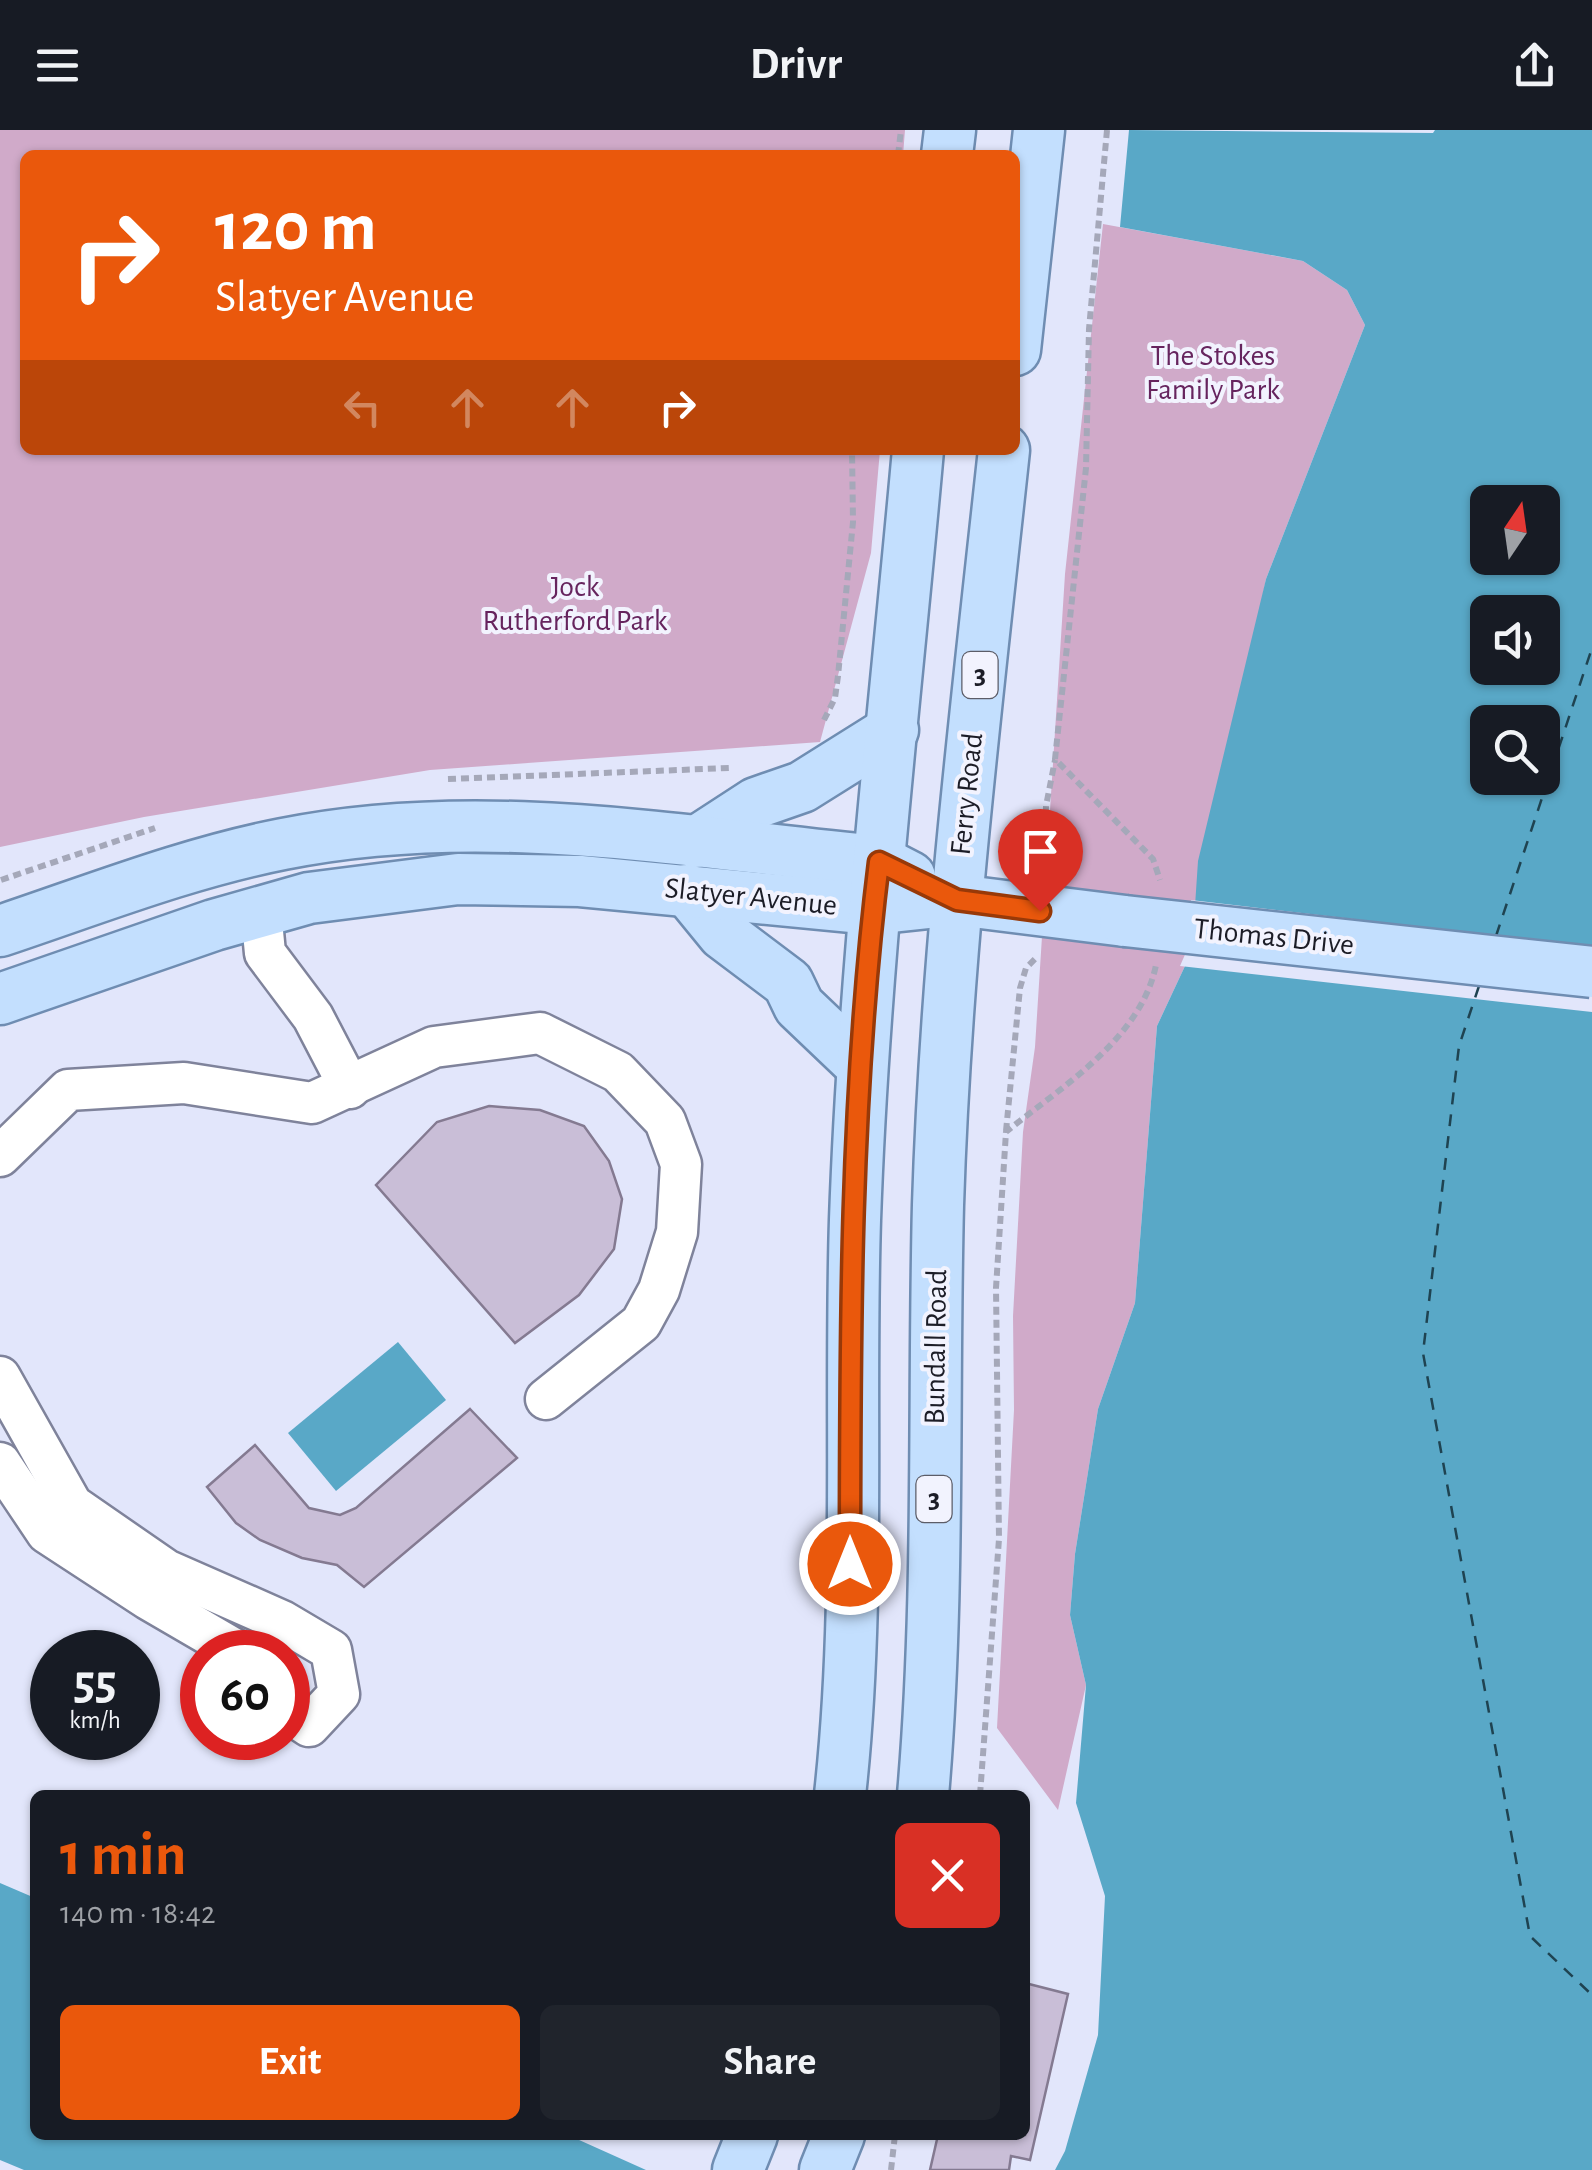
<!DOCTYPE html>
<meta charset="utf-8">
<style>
body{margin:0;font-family:"Alegreya Sans",sans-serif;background:#20242c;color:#f1f3f6;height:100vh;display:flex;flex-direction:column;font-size:38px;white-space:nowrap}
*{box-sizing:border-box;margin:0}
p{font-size:32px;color:#9ea1a6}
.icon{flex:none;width:55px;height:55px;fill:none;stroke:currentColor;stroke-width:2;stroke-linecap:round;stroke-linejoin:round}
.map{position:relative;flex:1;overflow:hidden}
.panel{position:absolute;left:30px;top:1660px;width:1000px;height:350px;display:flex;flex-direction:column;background:#171b24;border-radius:15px;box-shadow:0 2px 8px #0004}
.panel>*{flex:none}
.top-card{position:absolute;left:20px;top:20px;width:1000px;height:305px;border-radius:15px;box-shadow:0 2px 8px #0004;background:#ea580c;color:#fff;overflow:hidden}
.needle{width:65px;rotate:13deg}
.controls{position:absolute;left:1470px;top:355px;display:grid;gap:20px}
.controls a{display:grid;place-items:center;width:90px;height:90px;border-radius:15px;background:#171b24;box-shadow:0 2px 8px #0004;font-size:50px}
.speed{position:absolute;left:30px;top:1500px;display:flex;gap:20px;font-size:50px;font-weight:700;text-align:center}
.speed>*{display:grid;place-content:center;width:130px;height:130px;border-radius:50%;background:#171b24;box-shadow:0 2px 8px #0004;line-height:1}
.speed small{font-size:25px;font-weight:400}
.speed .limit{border:15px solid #d22;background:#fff;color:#111}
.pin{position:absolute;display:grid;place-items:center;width:85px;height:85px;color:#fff;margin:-102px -42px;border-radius:50% 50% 50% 0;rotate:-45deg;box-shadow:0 0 10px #0007}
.pin .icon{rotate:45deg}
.me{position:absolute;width:110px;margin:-55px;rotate:0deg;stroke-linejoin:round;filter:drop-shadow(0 0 8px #0008)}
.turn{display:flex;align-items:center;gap:35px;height:210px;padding:0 30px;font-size:45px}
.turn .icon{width:130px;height:130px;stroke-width:2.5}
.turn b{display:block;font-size:70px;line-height:85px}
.lanes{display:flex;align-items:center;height:95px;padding:0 30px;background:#0003;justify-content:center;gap:50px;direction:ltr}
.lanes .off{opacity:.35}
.round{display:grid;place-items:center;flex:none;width:105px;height:105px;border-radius:15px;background:#20242c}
.summary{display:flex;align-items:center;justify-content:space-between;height:170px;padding:0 30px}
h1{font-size:60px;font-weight:700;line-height:75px;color:#ea580c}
.primary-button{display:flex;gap:20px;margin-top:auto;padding:20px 30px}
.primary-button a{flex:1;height:115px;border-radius:15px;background:#ea580c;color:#fff;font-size:40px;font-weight:700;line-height:115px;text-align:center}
.primary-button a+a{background:#20242c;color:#f1f3f6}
header{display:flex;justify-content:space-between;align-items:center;height:130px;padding:0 30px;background:#171b24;font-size:45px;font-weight:700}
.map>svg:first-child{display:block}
</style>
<header><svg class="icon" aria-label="menu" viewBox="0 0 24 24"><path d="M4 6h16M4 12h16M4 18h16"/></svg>Drivr<svg class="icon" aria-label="share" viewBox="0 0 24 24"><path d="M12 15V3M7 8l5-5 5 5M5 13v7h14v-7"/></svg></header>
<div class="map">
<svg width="1592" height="2040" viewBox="0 0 1592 2040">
<rect width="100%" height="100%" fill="#e2e6fb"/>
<!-- green -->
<g fill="#d0aac9">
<polygon points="0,0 905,0 903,25 25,25 25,320 880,320 871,423 820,612 430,640 144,687 0,717"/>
<polygon points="1103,94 1303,131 1347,160 1365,195 1266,449 1192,821 1157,896 1135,1173 1098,1279 1075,1424 1070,1485 1086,1555 1058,1680 997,1598 1014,1280 1013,1186 1023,1002 1035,917 1065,444"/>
</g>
<!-- water -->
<g fill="#59a8c7" fill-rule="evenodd">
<path d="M 1129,0 L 1433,3 L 1435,0 L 1592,0 L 1592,2040 L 1055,2040 L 1065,2021 L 1098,1905 L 1105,1766 L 1076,1673 L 1086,1555 L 1070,1485 L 1075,1424 L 1098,1279 L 1135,1173 L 1157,896 L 1192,821 L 1198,731 L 1266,449 L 1365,195 L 1347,160 L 1303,131 L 1120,97 ZM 1488,372 L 1542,372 L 1542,428 L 1488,428 ZM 1488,482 L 1542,482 L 1542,538 L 1488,538 ZM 1488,592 L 1542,592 L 1542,648 L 1488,648 Z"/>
<polygon points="398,1212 446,1270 336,1361 288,1303"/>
<polygon points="0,1753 35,1768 35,2005 568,2005 646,2040 24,2040 0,2030"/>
</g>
<!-- pier -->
<polygon fill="#e2e6fb" points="1191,770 1592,817 1592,882 1180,836 1187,820"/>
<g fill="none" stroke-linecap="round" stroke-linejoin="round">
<!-- ferry -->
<g stroke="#1f4351" stroke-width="2.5" stroke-dasharray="12 10" stroke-linecap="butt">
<polyline points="1496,806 1592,518"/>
<polyline points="1479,856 1459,916 1423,1223 1530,1806 1592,1865"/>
</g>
</g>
<!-- building -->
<g fill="#c9bed7" stroke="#847a91" stroke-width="2.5">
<polygon points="489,976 540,980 584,996 609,1031 622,1069 614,1119 579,1165 515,1213 376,1055 437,992"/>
<polygon points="470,1279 517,1328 364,1457 337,1435 302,1428 260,1410 236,1393 207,1357 255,1315 309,1378 340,1385 356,1378"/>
<polygon points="1025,1853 1068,1864 1030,2030 1011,2026 1009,2040 930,2040 938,2005 1025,2005"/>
</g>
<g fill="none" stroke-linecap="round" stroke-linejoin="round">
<defs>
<g id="minor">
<polyline points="261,781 265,823 313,887 350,958"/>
<polyline points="0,1026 68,960 184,953 312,973 434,917 540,903 618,942 665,991 681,1034 677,1102 659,1160 641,1193 546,1269"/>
<polyline points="0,1247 72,1375 166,1440 282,1491 331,1520 339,1564 309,1596 288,1582"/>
<polyline points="0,1333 47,1403 148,1469 239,1522"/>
</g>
<g id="major">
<polyline points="947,25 950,0"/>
<polyline points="1015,220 1039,0"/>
<polyline points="696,712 756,673 802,657 893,600"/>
<polyline points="687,760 723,804 788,853 799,876 862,936"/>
<path d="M 0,801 C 93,770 186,733 283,714 C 481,674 681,712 879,731 L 910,747"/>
<polyline points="0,869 214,795 309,768 458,749 580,751 873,779 957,770 1125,791"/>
<path d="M 840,1665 C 861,1475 849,1281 855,1090 C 864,832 895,577 918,320"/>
<path d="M 923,1665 C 940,1469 933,1271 938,1075 C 946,822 977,571 1004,320"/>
<polyline points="738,2040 752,2005"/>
<polyline points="825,2040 839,2005"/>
</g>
</defs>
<!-- minor casing -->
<use href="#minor" stroke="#7f839b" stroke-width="45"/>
<!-- major casing -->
<use href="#major" stroke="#6f8db2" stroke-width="55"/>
<!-- path -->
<g stroke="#a5a8b9" stroke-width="6" stroke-dasharray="8 5" stroke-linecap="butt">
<polyline points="1107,0 1089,199 1086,338 1055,629 1153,729 1160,750"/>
<polyline points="898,25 901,0"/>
<polyline points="824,590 835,568 838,546 853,392 852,320"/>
<polyline points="448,649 730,638"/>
<polyline points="1044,736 1046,676 1055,630"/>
<polyline points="1,750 155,698"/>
<polyline points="1006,1001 1020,858 1026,838 1036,828"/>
<path d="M 980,1665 L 999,1409 L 996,1158 L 1006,1002 C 1061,957 1141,909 1156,835"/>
<polyline points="891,2040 895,2005"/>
</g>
<!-- minor -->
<use href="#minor" stroke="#fff" stroke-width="40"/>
<!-- major -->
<use href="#major" stroke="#c3dffe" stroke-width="50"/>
<defs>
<polyline id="major-bridge" points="1125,791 1592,842"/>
</defs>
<!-- major-bridge casing -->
<use href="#major-bridge" stroke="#6f8db2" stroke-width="55" stroke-linecap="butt"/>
<!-- major-bridge -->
<use href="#major-bridge" stroke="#c3dffe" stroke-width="50"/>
</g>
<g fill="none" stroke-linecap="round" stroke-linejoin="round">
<defs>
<path id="route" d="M 850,1434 C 850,1200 850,964 879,732 L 957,770 L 1040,781"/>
</defs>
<!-- route casing -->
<use href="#route" stroke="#983908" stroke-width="25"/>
<!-- route -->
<use href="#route" stroke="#ea580c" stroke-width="18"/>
</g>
<g text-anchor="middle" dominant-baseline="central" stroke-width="8" stroke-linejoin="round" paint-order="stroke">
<!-- shield labels -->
<g fill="#f2f3fe" stroke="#5c5d68" stroke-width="2.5">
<rect x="962.5" y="522" width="35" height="46" rx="8"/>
<rect x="916.5" y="1346" width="35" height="46" rx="8"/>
</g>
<g font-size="28" font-weight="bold" fill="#1c1d27">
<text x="980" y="545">3</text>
<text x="934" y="1369">3</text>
</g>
<!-- park labels -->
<g font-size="30" fill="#66245e" stroke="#f2f3fe">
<text x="1213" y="226">The Stokes<tspan x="1213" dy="34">Family Park</tspan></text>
<text x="575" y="457">Jock<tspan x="575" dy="34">Rutherford Park</tspan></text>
</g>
<!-- street labels -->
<g font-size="30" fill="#1c1d27" stroke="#f2f3fe">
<text transform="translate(967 664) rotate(-84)">Ferry Road</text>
<text transform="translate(751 767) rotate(6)">Slatyer Avenue</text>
<text transform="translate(1274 807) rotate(6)">Thomas Drive</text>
<text transform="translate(936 1217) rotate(-89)">Bundall Road</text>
</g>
</g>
</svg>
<div class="controls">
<a><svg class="needle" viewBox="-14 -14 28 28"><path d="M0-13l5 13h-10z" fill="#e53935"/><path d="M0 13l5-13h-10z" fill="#9ea1a6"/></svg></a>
<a><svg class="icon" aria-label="sound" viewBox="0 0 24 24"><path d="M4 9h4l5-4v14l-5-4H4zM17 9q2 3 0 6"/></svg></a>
<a><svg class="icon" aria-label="search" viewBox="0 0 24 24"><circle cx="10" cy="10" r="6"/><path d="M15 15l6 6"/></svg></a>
</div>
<div class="speed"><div>55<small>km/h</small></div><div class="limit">60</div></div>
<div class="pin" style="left:1040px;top:781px;background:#d93025"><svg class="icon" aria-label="arrive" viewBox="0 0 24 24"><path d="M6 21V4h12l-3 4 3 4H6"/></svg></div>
<svg class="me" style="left:850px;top:1434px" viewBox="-20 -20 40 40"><circle r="17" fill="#ea580c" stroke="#fff" stroke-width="3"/><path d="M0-11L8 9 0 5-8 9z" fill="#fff"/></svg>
<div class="top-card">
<div class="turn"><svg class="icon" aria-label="right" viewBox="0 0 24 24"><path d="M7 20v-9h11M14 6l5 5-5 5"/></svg><div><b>120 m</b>Slatyer Avenue</div></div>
<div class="lanes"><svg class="icon off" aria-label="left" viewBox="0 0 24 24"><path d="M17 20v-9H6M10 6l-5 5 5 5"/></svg><svg class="icon off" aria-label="ahead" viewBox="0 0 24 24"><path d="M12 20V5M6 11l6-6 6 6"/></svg><svg class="icon off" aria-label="ahead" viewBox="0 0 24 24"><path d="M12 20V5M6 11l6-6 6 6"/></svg><svg class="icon" aria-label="right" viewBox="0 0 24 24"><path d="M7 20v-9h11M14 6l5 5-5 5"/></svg></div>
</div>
<section class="panel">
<div class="summary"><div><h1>1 min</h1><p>140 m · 18:42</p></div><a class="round" style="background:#d93025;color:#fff"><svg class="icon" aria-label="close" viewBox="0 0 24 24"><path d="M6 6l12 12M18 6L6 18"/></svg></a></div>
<div class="primary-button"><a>Exit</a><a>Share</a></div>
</section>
</div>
